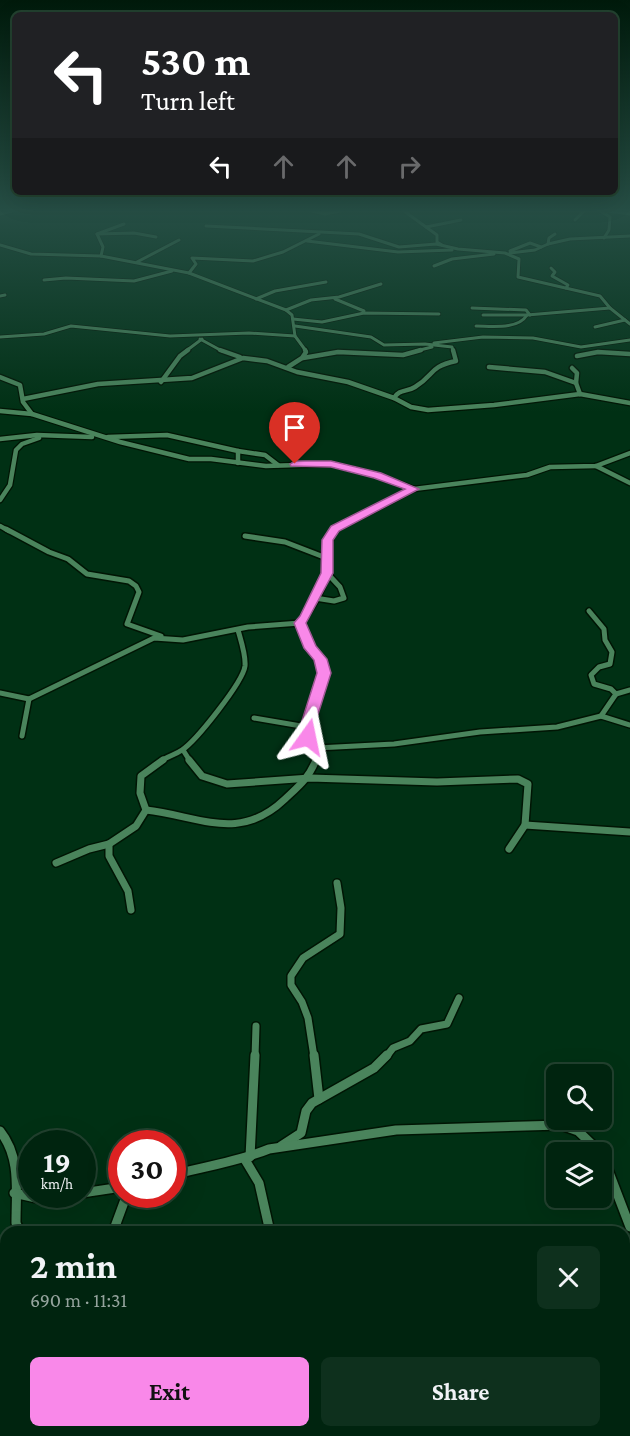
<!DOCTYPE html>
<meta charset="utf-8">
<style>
body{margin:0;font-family:"Crimson Pro",serif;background:#0e301d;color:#f1f3f6;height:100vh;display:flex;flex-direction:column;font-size:22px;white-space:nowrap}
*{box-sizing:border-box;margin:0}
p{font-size:20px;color:#95a49e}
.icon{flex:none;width:33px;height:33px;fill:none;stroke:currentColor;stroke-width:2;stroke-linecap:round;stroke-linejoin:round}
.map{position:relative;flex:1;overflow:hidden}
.side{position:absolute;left:0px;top:1226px;width:630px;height:212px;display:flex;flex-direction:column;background:#00240f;border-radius:18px 18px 0 0;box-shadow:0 6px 24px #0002,0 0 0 2px #22412f}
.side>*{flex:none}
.top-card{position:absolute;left:12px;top:12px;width:606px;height:183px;border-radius:9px;box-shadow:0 6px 24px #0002,0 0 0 2px #22412f;background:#202124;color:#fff;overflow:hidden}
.buttons{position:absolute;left:546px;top:1064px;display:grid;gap:12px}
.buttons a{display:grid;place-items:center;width:66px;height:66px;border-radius:9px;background:#00240f;box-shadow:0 6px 24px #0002,0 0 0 2px #22412f;font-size:30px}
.speed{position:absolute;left:18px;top:1130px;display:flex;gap:12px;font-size:30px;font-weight:700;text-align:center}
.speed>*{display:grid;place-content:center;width:78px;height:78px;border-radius:50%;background:#00240f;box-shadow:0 6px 24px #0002,0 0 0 2px #22412f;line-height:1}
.speed small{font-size:15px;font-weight:400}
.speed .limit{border:9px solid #d22;background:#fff;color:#111}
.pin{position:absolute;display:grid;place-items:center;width:51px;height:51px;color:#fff;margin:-62px -26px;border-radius:50% 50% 50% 0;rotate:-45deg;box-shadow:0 0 6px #0007}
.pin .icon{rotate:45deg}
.me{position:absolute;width:66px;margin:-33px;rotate:12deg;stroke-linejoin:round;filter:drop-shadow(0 0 4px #0008)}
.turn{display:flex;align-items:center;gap:21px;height:126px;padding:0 30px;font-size:27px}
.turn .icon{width:78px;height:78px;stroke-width:2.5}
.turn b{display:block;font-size:42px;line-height:51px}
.lanes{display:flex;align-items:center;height:57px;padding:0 30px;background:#0003;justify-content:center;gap:30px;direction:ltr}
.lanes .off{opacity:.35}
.round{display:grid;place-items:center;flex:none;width:63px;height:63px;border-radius:9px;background:#0e301d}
.head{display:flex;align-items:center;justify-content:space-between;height:102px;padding:0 30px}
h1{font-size:36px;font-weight:700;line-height:45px}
.action{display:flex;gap:12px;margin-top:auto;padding:12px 30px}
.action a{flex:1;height:69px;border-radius:9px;background:#f988e9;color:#111;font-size:24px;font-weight:700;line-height:69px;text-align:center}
.action a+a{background:#0e301d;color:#f1f3f6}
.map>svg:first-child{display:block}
</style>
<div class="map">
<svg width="630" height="1436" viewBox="0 0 630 1436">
<rect width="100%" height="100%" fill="#003014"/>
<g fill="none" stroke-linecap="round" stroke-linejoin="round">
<defs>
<g id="street-far4">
<polyline points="312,211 325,214 340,211"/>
<polyline points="404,211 437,235 437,242 442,245"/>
<polyline points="600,211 610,217 609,230 604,238"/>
<polyline points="607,211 630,214"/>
<polyline points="0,214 12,211"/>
<polyline points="575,220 584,211"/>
<polyline points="206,226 359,234 399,247 436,244 458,249 505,253 519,259 518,277 600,296 610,308 630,324"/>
<polyline points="426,227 461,220"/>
<polyline points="97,234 134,233 156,237"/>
<polyline points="307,241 398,252 452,250"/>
<polyline points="548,244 549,238 555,234"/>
<polyline points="0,245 31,254 101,256 189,273 286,310 292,315 295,336 306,351"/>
<polyline points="510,251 530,243 541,247"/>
<polyline points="510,253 535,250 548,244 570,239 630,236"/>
<polyline points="101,256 103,247 97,234 124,224"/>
<polyline points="137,262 179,240"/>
<polyline points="434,266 452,259 494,254"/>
<polyline points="551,268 555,272 552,276 568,285 566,288"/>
<polyline points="189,273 196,264 192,258 253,261 283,252 319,234"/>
<polyline points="44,280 66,278 134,281 172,271"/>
<polyline points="0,296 5,295"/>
<polyline points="256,299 275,291 326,282"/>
<polyline points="335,299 364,311"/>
<polyline points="472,308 526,310 530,315"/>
<polyline points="286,310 311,300 339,297 381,284"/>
<polyline points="483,315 527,315 610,308"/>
<polyline points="293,319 322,322 364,313 439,314"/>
<polyline points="295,326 371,337 384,345 425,344 452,347 453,351"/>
<path d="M 476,326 C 491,326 518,330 527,315"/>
<polyline points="595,327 625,320"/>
<polyline points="0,337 44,334 71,326 170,336 249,333 295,336"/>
<polyline points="200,339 222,351"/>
<polyline points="434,343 483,337 533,338 581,347 630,340"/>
<polyline points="186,351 202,339"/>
<polyline points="416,351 432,347"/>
</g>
<g id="street-far3">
<polyline points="220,350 240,357"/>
<polyline points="577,356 598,352 630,354"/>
<polyline points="303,358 338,352 403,355 421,350"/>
<polyline points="288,367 302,358 306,352 305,350"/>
<polyline points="489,367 545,372 576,383"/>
<polyline points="572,368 577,373 576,383 580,394"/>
<polyline points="0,377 20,385 23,402 32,414 120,442 189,459 211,459 266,466 331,464 377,475 414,489 527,475 550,467 596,466 630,453"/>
<polyline points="161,382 180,356 188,350"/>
<path d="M 394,398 C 399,389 407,392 415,387 C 435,375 428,367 456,361 L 453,350"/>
<polyline points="23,399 98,384 192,378 243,358 267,361 297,372 348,382 394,398 411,407 428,410 494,405 580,394 630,403"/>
<polyline points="0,411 32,414"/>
<polyline points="108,437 167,435 238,451 238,463"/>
<polyline points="0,439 37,435 92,437"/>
<polyline points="238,451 265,455 278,465"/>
<polyline points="596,466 630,483"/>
<polyline points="0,500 10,485 16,450 22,444 39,438"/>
<polyline points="0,526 9,531"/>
<polyline points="333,531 414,489"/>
</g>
<g id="street-far2">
<polyline points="6,529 49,552 68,559 87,574 129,581 136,586 139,592 127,624 161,636"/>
<polyline points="245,536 285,542 329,559"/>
<polyline points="315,598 334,601 344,598 340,587 327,573"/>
<polyline points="589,611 604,629 605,640 612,652 610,664 599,667 591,675 594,684 611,689 616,694 601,716"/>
<path d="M 300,623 C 303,631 306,642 311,649 C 314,653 319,655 321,659 C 332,679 309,707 307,727 C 306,742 322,746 315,761"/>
<path d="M 0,693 L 29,699 L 154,638 L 183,640 L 248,627 L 300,623 C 313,607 325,588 328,567 C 330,553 327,542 334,529"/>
<polyline points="616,694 630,690"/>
<polyline points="254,718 307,727"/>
<polyline points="22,736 29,699"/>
<polyline points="317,748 394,744 480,732 557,727 601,716 630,725"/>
<polyline points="183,750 190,761"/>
<path d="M 161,761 C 168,756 175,755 182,750 C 196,741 243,682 245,666 C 246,655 241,641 238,630"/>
</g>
<g id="street-far1">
<polyline points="189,760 202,776 227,784 310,778 437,782 518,779 528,784 525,825 509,849"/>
<path d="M 146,810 C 200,816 239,843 285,799 C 300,785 308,779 316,760"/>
<polyline points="525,825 630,832"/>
<polyline points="56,863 89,849 109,844"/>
<polyline points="131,910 128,891 109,856 109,844 136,826 146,810 140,793 141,776 163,760"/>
<polyline points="255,1057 256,1026"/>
<polyline points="314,1057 308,1018 302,1002 291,985 291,976 303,958 340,934 341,908 337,883"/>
<polyline points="386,1057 393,1048 410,1041 421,1029 447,1024 459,998"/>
</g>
<g id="street">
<polyline points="314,1055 319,1099"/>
<path d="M 0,1131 C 21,1157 16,1191 16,1223 L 20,1232"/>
<polyline points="281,1146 301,1133 306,1111 312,1103 374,1068 387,1055"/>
<polyline points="602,1154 630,1227"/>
<polyline points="250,1157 255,1055"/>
<polyline points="244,1158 259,1183 270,1232"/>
<path d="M 172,1175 C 203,1167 240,1161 269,1149 L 396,1130 L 561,1125 L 578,1131 L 600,1152"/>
<polyline points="14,1193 36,1198 74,1194"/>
<polyline points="82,1193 122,1187"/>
<polyline points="113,1232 127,1194"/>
<polyline points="0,1389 6,1386"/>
<polyline points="624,1428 630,1427"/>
<polyline points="364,1431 368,1436"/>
<polyline points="90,1436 91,1431"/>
<polyline points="545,1436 606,1431"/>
</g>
</defs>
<!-- street-far4 casing -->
<use href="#street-far4" stroke="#001504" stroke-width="4.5"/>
<!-- street-far3 casing -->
<use href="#street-far3" stroke="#001504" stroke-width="7"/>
<!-- street-far2 casing -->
<use href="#street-far2" stroke="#001504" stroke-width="8"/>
<!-- street-far1 casing -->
<use href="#street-far1" stroke="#001504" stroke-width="10"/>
<!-- street casing -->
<use href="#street" stroke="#001504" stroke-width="12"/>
<!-- street-far4 -->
<use href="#street-far4" stroke="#4a845c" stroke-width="3"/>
<!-- street-far3 -->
<use href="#street-far3" stroke="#4a845c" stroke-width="4.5"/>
<!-- street-far2 -->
<use href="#street-far2" stroke="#4a845c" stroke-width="5"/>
<!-- street-far1 -->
<use href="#street-far1" stroke="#4a845c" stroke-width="7"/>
<!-- street -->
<use href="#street" stroke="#4a845c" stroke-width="9"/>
</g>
<!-- sky -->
<linearGradient id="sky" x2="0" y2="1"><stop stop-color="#001a0b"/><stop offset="0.51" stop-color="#264e45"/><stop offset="1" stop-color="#264e45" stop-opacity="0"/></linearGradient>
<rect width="630" height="412" fill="url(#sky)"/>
<!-- route -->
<polygon fill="#f988e9" stroke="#a25897" stroke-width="1.5" points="295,461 331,461 381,473 419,489 339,531 333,540 333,573 306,623 316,646 327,659 331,673 314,727 315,737 308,741 301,737 300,727 317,673 314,660 304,648 294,623 300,616 321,573 322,540 331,526 405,489 374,478 331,467 291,466 290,464"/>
</svg>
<div class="buttons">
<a><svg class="icon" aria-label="search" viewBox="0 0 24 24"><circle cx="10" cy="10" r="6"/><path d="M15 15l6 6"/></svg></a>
<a><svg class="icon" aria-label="layers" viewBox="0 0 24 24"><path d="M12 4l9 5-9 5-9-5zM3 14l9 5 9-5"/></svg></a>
</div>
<div class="speed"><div>19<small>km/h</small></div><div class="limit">30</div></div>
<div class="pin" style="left:295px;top:464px;background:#d93025"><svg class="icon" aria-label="arrive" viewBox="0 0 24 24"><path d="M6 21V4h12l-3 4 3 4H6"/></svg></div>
<svg class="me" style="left:308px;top:737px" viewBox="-20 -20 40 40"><path d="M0-17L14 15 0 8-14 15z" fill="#f988e9" stroke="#fff" stroke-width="4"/></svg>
<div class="top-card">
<div class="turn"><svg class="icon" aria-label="left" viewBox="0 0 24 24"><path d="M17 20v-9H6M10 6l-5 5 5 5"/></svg><div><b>530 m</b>Turn left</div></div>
<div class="lanes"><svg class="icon" aria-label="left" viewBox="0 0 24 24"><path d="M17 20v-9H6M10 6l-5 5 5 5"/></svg><svg class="icon off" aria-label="ahead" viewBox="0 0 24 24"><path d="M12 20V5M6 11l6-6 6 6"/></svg><svg class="icon off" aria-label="ahead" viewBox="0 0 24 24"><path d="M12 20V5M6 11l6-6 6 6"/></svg><svg class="icon off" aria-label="right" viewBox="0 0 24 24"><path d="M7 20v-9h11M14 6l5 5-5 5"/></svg></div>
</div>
<section class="side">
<div class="head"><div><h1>2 min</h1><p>690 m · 11:31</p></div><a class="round"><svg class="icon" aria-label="close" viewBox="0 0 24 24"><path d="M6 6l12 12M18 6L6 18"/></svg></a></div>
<div class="action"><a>Exit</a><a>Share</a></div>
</section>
</div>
